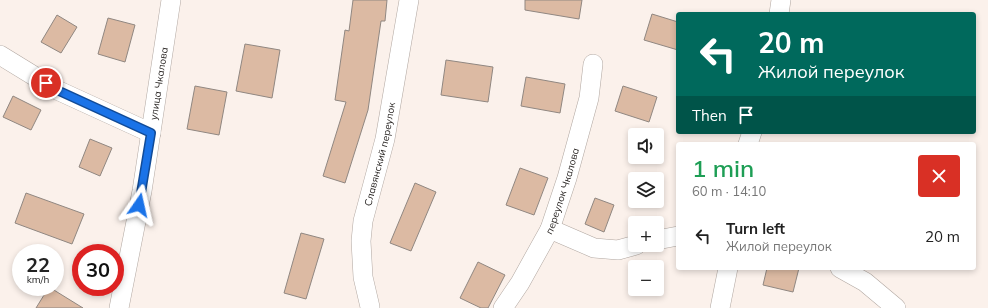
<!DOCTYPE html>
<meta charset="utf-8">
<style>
body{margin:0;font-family:Mulish,sans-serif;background:#f6f6f6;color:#222;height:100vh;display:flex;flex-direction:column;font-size:15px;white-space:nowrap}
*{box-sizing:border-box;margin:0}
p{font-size:13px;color:#767676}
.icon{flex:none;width:22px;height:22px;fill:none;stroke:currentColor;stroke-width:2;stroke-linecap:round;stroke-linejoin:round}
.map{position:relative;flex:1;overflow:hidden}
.drawer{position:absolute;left:676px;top:142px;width:300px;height:128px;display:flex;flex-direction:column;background:#fff;border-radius:4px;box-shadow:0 2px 6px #0003}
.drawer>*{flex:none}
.hud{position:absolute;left:676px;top:12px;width:300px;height:122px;border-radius:4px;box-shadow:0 2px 6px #0003;background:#00695c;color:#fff;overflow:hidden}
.controls{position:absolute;left:628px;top:128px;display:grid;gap:8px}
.controls a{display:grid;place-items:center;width:36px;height:36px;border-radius:4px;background:#fff;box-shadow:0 2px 6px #0003;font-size:20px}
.speed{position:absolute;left:12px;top:244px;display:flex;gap:8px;font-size:20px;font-weight:700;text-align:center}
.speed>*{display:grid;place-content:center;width:52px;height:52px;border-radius:50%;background:#fff;box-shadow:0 2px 6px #0003;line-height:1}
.speed small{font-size:10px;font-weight:400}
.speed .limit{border:6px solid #d22;background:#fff;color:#111}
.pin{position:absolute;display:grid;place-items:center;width:34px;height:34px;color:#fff;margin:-17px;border:2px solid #fff;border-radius:50%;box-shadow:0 1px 4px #0007}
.me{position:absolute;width:44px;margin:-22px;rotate:11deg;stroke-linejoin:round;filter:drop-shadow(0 0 3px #0008)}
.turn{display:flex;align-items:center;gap:14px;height:84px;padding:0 16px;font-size:18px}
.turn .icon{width:52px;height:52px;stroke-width:2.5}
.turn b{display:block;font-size:28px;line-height:34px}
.then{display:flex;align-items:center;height:38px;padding:0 16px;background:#0003;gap:8px;font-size:15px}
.round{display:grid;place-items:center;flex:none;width:42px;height:42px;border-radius:4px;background:#f6f6f6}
.overview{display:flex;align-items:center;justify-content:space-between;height:68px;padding:0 16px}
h1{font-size:24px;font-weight:600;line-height:30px;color:#1e9e55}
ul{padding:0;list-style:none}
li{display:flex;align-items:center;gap:12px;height:52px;padding:0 16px}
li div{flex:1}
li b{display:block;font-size:15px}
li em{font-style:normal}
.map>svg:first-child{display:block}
</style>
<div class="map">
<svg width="988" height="308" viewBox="0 0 988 308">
<rect width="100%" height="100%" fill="#fbf1eb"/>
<!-- building -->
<g fill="#dcbaa3" stroke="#908781">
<polygon points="353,0 387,0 385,21 381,21 368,110 345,183 323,176 346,102 335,100 345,30 349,31"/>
<polygon points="525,0 582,0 579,19 525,10"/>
<polygon points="652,14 678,22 678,50 644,40"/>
<polygon points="57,15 77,27 61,53 41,42"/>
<polygon points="108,18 135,25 125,62 98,54"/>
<polygon points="245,44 280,50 272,98 236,91"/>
<polygon points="446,60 493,67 488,102 441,95"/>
<polygon points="526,77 565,84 560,113 521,106"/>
<polygon points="195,86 227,92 219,135 187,129"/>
<polygon points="623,86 657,97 649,122 615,111"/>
<polygon points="13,96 41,110 31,130 3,117"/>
<polygon points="90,139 112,148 100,176 79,167"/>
<polygon points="520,168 548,178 534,215 506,205"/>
<polygon points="415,183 436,192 411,251 390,243"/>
<polygon points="26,193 84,214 72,244 15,223"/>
<polygon points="595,198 614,205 604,232 585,224"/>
<polygon points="301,233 324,239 306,299 284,293"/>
<polygon points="478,262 505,275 488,308 481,308 460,298"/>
<polygon points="767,268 799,268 793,292 763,285"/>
<polygon points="49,287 83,308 36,308"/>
</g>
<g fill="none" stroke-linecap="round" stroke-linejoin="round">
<defs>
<g id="minor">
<polyline points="779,14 781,0"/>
<polyline points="0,55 57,90 151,133"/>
<polyline points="748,144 752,132"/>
<polyline points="550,229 594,248 618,250 636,245"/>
<polyline points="657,240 678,236"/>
<polyline points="840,268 865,282 896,308"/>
<path id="s1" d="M 370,307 L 363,277 L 361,241 L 363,221 L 385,139 L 409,0"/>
<path id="s2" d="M 119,308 L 142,191 L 171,0"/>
<path id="s3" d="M 503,308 L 520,283 L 550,229 L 567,178 L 589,98 L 593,64"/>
<polyline points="720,308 728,268"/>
</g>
</defs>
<!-- minor casing -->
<use href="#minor" stroke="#b1a7a1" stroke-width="20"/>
<!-- minor -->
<use href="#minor" stroke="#fff" stroke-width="19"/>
</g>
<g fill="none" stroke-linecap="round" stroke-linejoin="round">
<defs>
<polyline id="route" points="46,83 57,90 151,133 139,205"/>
</defs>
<!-- route casing -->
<use href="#route" stroke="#114b97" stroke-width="10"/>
<!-- route -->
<use href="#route" stroke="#1a73e8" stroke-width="7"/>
</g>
<g text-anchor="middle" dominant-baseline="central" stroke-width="3.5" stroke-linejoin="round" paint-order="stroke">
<!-- street labels -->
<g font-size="10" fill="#2a2624" stroke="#fff">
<text stroke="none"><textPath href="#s2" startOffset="228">улица Чкалова</textPath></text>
<text stroke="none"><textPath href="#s1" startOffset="156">Славянский переулок</textPath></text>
<text stroke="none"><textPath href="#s3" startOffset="132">переулок Чкалова</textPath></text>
</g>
</g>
</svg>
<div class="controls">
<a><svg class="icon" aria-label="sound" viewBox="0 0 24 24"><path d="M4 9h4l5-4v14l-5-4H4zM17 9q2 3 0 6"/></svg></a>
<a><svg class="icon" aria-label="layers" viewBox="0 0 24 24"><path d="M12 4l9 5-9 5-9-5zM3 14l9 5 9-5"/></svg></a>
<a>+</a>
<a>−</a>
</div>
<div class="speed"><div>22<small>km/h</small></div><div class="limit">30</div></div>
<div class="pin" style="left:46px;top:83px;background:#d93025"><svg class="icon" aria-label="arrive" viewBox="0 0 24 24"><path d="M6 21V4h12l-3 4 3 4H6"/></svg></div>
<svg class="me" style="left:139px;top:205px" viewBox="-20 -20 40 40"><path d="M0-17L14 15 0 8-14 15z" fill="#1a73e8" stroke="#fff" stroke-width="4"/></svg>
<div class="hud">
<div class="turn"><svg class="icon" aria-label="left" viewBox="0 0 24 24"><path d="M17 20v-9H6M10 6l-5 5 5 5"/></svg><div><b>20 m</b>Жилой переулок</div></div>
<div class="then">Then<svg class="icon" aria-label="arrive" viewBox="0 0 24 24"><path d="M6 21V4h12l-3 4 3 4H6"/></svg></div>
</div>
<section class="drawer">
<div class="overview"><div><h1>1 min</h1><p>60 m · 14:10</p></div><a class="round" style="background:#d93025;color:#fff"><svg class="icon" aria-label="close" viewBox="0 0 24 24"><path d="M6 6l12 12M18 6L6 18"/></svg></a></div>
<ul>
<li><svg class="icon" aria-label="left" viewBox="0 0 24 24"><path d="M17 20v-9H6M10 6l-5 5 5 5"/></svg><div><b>Turn left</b><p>Жилой переулок</p></div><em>20 m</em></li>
</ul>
</section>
</div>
